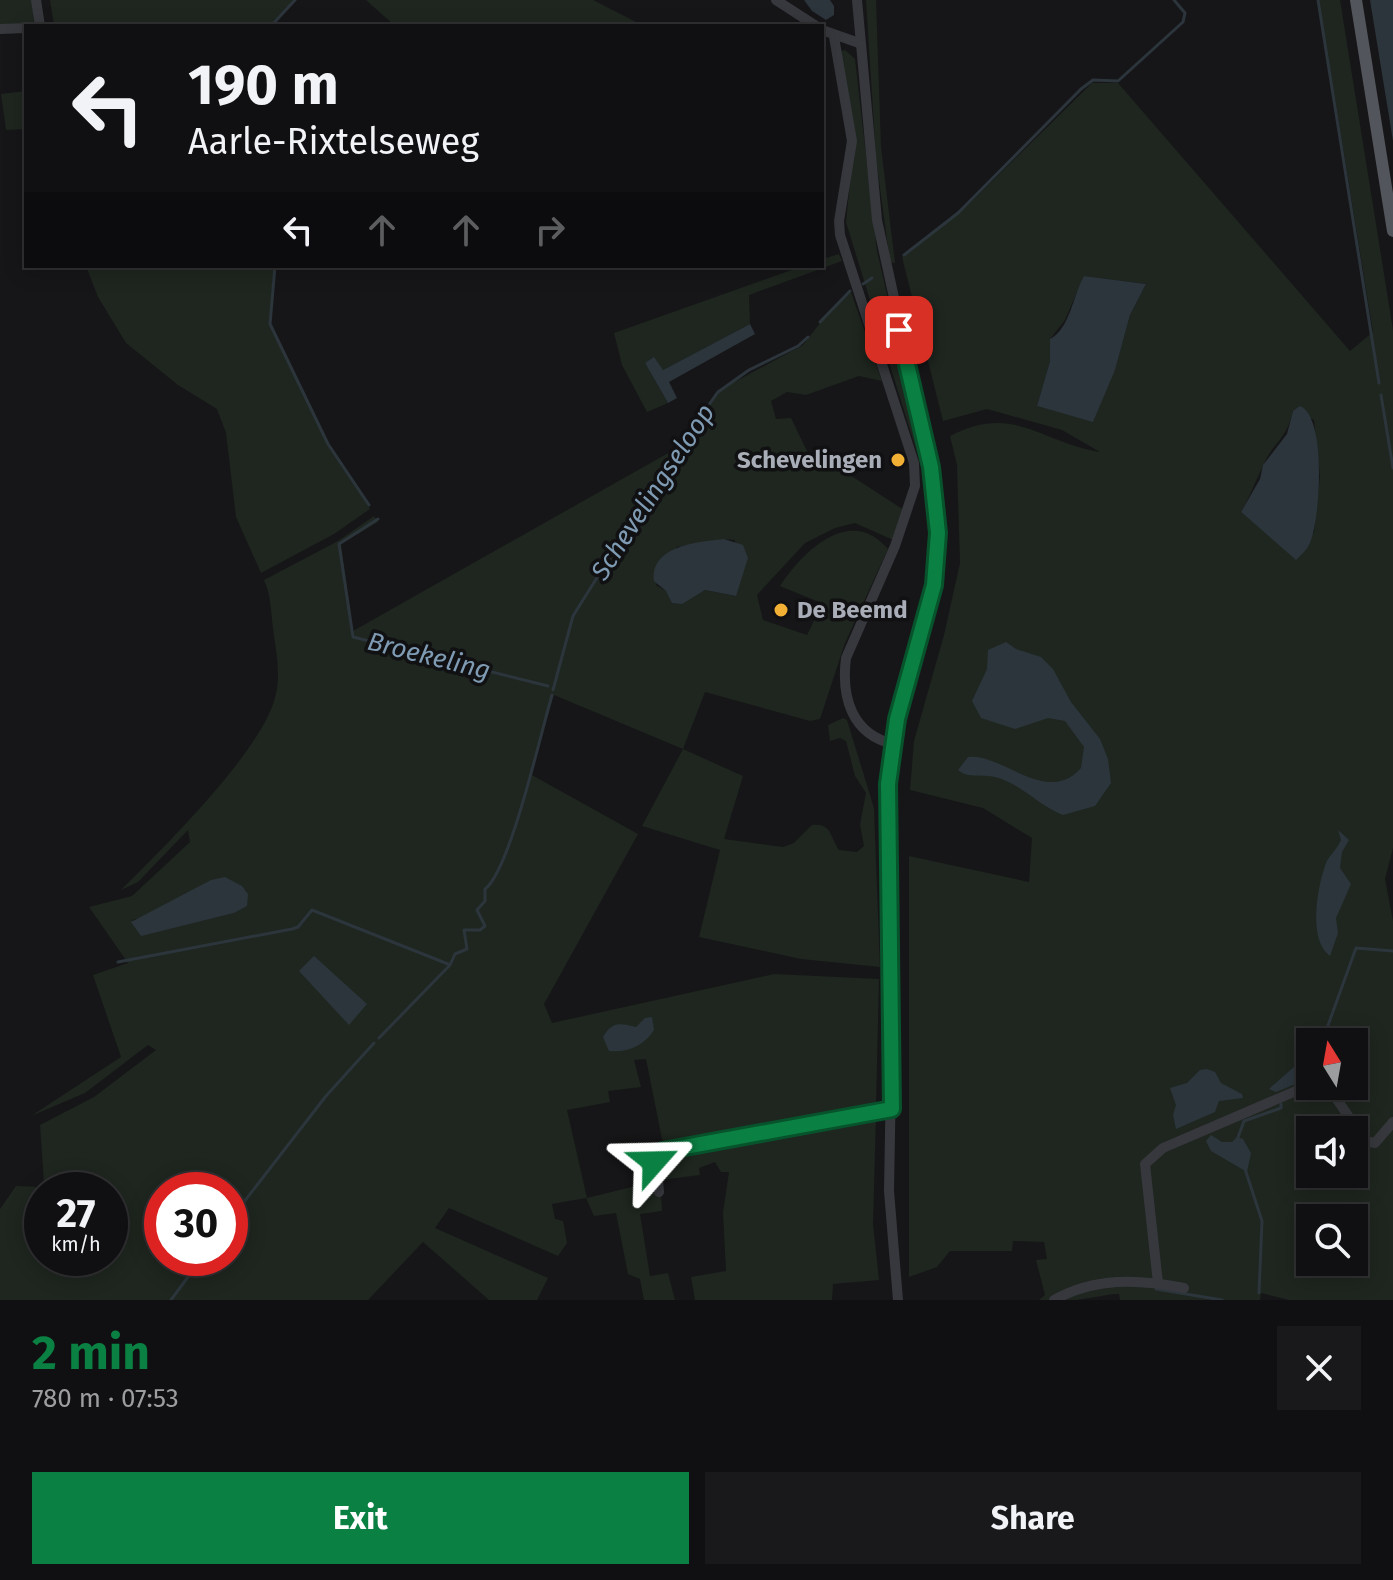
<!DOCTYPE html>
<meta charset="utf-8">
<style>
body{margin:0;font-family:"Fira Sans",sans-serif;background:#19191b;color:#f1f3f6;height:100vh;display:flex;flex-direction:column;font-size:30px;white-space:nowrap}
*{box-sizing:border-box;margin:0}
p{font-size:26px;color:#9c9d9f}
.icon{flex:none;width:44px;height:44px;fill:none;stroke:currentColor;stroke-width:2;stroke-linecap:round;stroke-linejoin:round}
.map{position:relative;height:1300px;overflow:hidden}
.details{display:flex;flex-direction:column;background:#101012;flex:1}
.details>*{flex:none}
.banner{position:absolute;left:24px;top:24px;width:800px;height:244px;border-radius:0px;box-shadow:0 4px 20px #0003,0 0 0 2px #303032;background:#101012;color:#f1f3f6;overflow:hidden}
.needle{width:52px;rotate:349deg}
.fabs{position:absolute;left:1296px;top:1028px;display:grid;gap:16px}
.fabs a{display:grid;place-items:center;width:72px;height:72px;border-radius:0px;background:#101012;box-shadow:0 4px 20px #0003,0 0 0 2px #303032;font-size:40px}
.speed{position:absolute;left:24px;top:1172px;display:flex;gap:16px;font-size:40px;font-weight:700;text-align:center}
.speed>*{display:grid;place-content:center;width:104px;height:104px;border-radius:50%;background:#101012;box-shadow:0 4px 20px #0003,0 0 0 2px #303032;line-height:1}
.speed small{font-size:20px;font-weight:400}
.speed .limit{border:12px solid #d22;background:#fff;color:#111}
.pin{position:absolute;display:grid;place-items:center;width:68px;height:68px;color:#fff;margin:-34px;border-radius:16px;box-shadow:0 4px 12px #0006}
.me{position:absolute;width:88px;margin:-44px;rotate:65deg;stroke-linejoin:round;filter:drop-shadow(0 0 6px #0008)}
.turn{display:flex;align-items:center;gap:28px;height:168px;padding:0 32px;font-size:36px}
.turn .icon{width:104px;height:104px;stroke-width:2.5}
.turn b{display:block;font-size:56px;line-height:68px}
.lanes{display:flex;align-items:center;height:76px;padding:0 32px;background:#0003;justify-content:center;gap:40px;direction:ltr}
.lanes .off{opacity:.35}
.round{display:grid;place-items:center;flex:none;width:84px;height:84px;border-radius:0px;background:#19191b}
.summary{display:flex;align-items:center;justify-content:space-between;height:136px;padding:0 32px}
h1{font-size:48px;font-weight:700;line-height:60px;color:#0b8043}
.button{display:flex;gap:16px;margin-top:auto;padding:16px 32px}
.button a{flex:1;height:92px;border-radius:0px;background:#0b8043;color:#fff;font-size:32px;font-weight:700;line-height:92px;text-align:center}
.button a+a{background:#19191b;color:#f1f3f6}
.map>svg:first-child{display:block}
</style>
<div class="map">
<svg width="1393" height="1300" viewBox="0 0 1393 1300">
<rect width="100%" height="100%" fill="#161618"/>
<!-- green -->
<g fill="#1e261f" fill-rule="evenodd">
<polygon points="0,0 32,0 34,22 0,25"/>
<polygon points="50,0 294,0 271,26 54,26"/>
<polygon points="366,0 593,0 644,26 395,26"/>
<polygon points="866,0 876,0 881,147 895,263 890,262 876,158"/>
<path d="M 1319,0 L 1340,0 L 1393,330 L 1393,848 L 1385,879 L 1393,921 L 1393,1300 L 1289,1300 L 1261,1293 L 1260,1300 L 1120,1300 L 1119,1294 L 1114,1294 L 1077,1300 L 1039,1300 L 1045,1295 L 1036,1260 L 1047,1259 L 1044,1242 L 1013,1241 L 1012,1251 L 950,1251 L 937,1267 L 909,1277 L 909,856 L 1029,882 L 1032,838 L 983,808 L 910,790 L 914,741 L 944,635 L 960,563 L 957,465 L 950,436 C 1013,403 1040,442 1100,452 L 1062,430 L 987,409 L 943,421 L 902,257 L 967,206 L 1092,83 L 1118,83 L 1350,351 L 1373,332 ZM 1084,276 L 1146,284 L 1130,315 L 1115,369 L 1093,421 L 1037,406 L 1050,361 L 1050,339 L 1065,320 ZM 1293,411 L 1314,420 L 1320,476 L 1314,532 L 1296,559 L 1241,512 C 1250,497 1255,482 1263,466 C 1273,442 1286,441 1293,411 ZM 1310,1042 L 1354,1042 L 1354,1086 L 1310,1086 ZM 1310,1130 L 1354,1130 L 1354,1174 L 1310,1174 ZM 1310,1218 L 1354,1218 L 1354,1262 L 1310,1262 Z"/>
<polygon points="845,50 855,59 877,251 931,485 923,485 922,469 846,222 853,153 841,51"/>
<polygon points="26,91 26,129 6,130 1,94"/>
<polygon points="839,254 842,261 749,295 750,324 663,370 645,363 668,403 647,412 622,365 614,333 803,266 822,266 822,259"/>
<polygon points="86,266 274,266 269,325 326,438 370,509 334,534 261,573 236,517 226,433 217,409 178,385 126,343 98,297"/>
<path d="M 851,292 L 882,381 L 859,376 L 806,395 L 787,392 L 771,401 L 776,419 L 791,418 L 808,453 L 816,453 L 904,510 L 893,540 L 855,523 L 835,528 L 805,543 L 757,595 L 763,620 L 807,635 L 821,606 L 819,602 L 780,586 C 802,552 850,504 888,549 L 845,643 L 820,719 L 810,721 L 705,692 L 683,749 L 743,776 L 724,839 L 783,847 L 794,843 L 812,825 C 832,823 830,837 839,850 L 857,852 L 864,846 L 860,824 L 866,793 L 855,776 L 846,741 L 840,738 L 830,741 L 828,725 L 843,718 L 847,720 L 874,808 L 880,967 L 801,959 L 699,937 L 720,850 L 642,826 L 683,749 L 554,695 L 530,774 L 638,834 L 544,1004 L 552,1023 L 774,974 L 879,979 L 876,1106 L 667,1147 L 662,1139 L 646,1059 L 634,1060 L 641,1087 L 608,1091 L 610,1102 L 567,1110 L 587,1198 L 660,1180 L 662,1156 L 876,1116 L 873,1224 L 879,1280 L 833,1284 L 832,1300 L 695,1300 L 691,1277 L 726,1271 L 723,1213 L 729,1172 L 721,1172 L 715,1162 L 699,1168 L 700,1175 L 660,1180 L 662,1211 L 640,1214 L 650,1276 L 668,1273 L 675,1300 L 644,1300 L 640,1279 L 628,1274 L 616,1213 L 594,1216 L 586,1198 L 552,1204 L 555,1219 L 563,1221 L 567,1243 L 558,1256 L 449,1208 L 435,1228 L 548,1278 L 537,1300 L 489,1300 L 423,1242 L 368,1300 L 0,1300 L 0,1209 L 16,1186 L 40,1187 L 44,1183 L 40,1125 L 94,1097 L 156,1050 L 148,1045 L 85,1093 L 31,1116 L 121,1057 L 93,975 L 128,963 L 89,907 L 132,896 L 190,842 L 188,830 L 138,882 L 121,890 C 163,848 257,756 274,701 C 282,677 276,652 273,628 C 271,613 271,595 264,580 L 338,541 L 374,516 L 378,522 L 341,544 L 353,631 L 670,452 L 673,455 L 716,392 L 803,345 L 827,314 ZM 724,539 L 735,540 L 736,596 L 705,590 L 694,595 L 666,591 L 656,585 L 677,547 ZM 246,890 L 247,905 L 234,913 L 163,930 L 132,920 ZM 42,1190 L 110,1190 L 110,1258 L 42,1258 ZM 162,1190 L 230,1190 L 230,1258 L 162,1258 Z"/>
</g>
<!-- water -->
<g fill="#2c353c">
<polygon points="804,0 830,0 834,6 834,15 826,20 812,11"/>
<polygon points="1370,0 1393,0 1393,141"/>
<path d="M 1084,276 L 1146,284 L 1130,315 L 1115,370 L 1093,422 L 1037,406 L 1050,361 L 1050,339 C 1070,329 1073,295 1084,276 Z"/>
<polygon points="750,324 755,334 669,382 677,398 668,403 645,363 654,357 663,370"/>
<path d="M 1300,406 C 1327,417 1320,516 1311,540 C 1308,549 1303,553 1296,560 L 1241,512 L 1260,479 L 1263,465 L 1287,434 L 1293,411 Z"/>
<path d="M 724,539 L 743,545 L 748,558 L 736,596 L 705,590 L 682,604 L 672,603 L 666,591 L 654,581 C 650,545 699,542 724,539 Z"/>
<path d="M 1006,642 L 1016,649 L 1041,657 L 1053,669 L 1071,702 L 1100,739 L 1108,759 L 1111,783 L 1095,806 L 1063,815 C 1039,806 1020,783 995,777 C 982,774 968,779 958,770 L 968,757 C 1001,752 1047,807 1081,768 L 1084,747 L 1065,721 L 1048,718 L 1015,729 L 981,718 L 972,701 L 987,669 L 988,650 Z"/>
<path d="M 1338,830 L 1349,840 L 1342,852 L 1340,868 L 1351,884 L 1336,918 L 1338,933 L 1330,956 C 1308,940 1317,889 1325,866 C 1327,857 1337,850 1341,840 Z"/>
<polygon points="225,877 242,886 248,894 247,906 234,913 141,936 131,922 211,880"/>
<polygon points="314,956 367,1004 349,1025 299,971"/>
<path d="M 652,1017 L 654,1030 C 644,1046 627,1053 609,1051 L 603,1037 C 613,1020 621,1024 636,1027 L 645,1018 Z"/>
<polygon points="1314,1030 1310,1078 1276,1092 1269,1089 1295,1066 1294,1043 1299,1034"/>
<polygon points="1207,1069 1215,1072 1221,1083 1242,1094 1243,1098 1219,1101 1215,1112 1176,1129 1173,1115 1176,1105 1170,1088 1187,1083 1200,1070"/>
<polygon points="1211,1135 1222,1142 1232,1142 1237,1137 1243,1139 1251,1153 1247,1172 1211,1151 1206,1141"/>
</g>
<g fill="none" stroke-linecap="round" stroke-linejoin="round">
<!-- stream -->
<g stroke="#2c353c" stroke-width="3">
<polyline points="1318,0 1379,383"/>
<polyline points="271,26 295,0"/>
<polyline points="904,255 958,213 1081,89 1093,80 1118,81 1183,22 1185,13 1174,0"/>
<polyline points="275,266 270,324 328,444 369,505"/>
<polyline points="863,284 872,278"/>
<polyline points="820,322 850,291"/>
<polyline points="1381,395 1393,468"/>
<polyline points="378,519 339,544 353,637 548,686"/>
<polyline points="553,690 573,616 678,448 718,392 749,370 798,346 808,337"/>
<polyline points="118,962 292,929 298,927 312,910 448,964"/>
<path d="M 379,1038 L 450,965 L 455,954 L 467,949 L 464,930 L 480,930 L 485,926 L 477,910 L 485,901 L 485,889 C 510,871 541,732 552,695"/>
<polyline points="1322,1042 1356,948 1393,951"/>
<polyline points="1237,1140 1244,1121 1281,1108 1281,1104"/>
<polyline points="1245,1169 1262,1221 1259,1293"/>
<polyline points="230,1220 326,1096 374,1043"/>
<polyline points="1156,1289 1222,1300"/>
<polyline points="171,1300 202,1258"/>
</g>
<!-- minor -->
<g stroke="#37383d" stroke-width="10">
<polyline points="36,0 40,26"/>
<polyline points="776,0 816,26"/>
<polyline points="857,0 877,220 931,467 938,533 934,585 897,719 888,784 887,828 893,963 889,1191 898,1300"/>
<polyline points="0,29 26,28"/>
<polyline points="822,30 859,43"/>
<path d="M 834,37 L 852,141 L 839,221 L 840,235 L 914,463 L 915,486 L 895,546 L 846,658 C 841,698 852,734 893,744"/>
<polyline points="1328,1086 1365,1141 1375,1143 1393,1122"/>
<polyline points="659,1192 656,1154 663,1151 892,1109"/>
<polyline points="1158,1283 1145,1164 1163,1148 1310,1085"/>
<path d="M 1054,1300 C 1095,1277 1138,1279 1184,1288"/>
</g>
<!-- major -->
<polyline stroke="#53555c" stroke-width="12" points="1356,0 1393,231"/>
</g>
<g fill="none" stroke-linecap="round" stroke-linejoin="round">
<defs>
<polyline id="route" points="654,1162 656,1154 663,1151 892,1109 888,784 897,719 934,585 938,533 931,467 899,330"/>
</defs>
<!-- route casing -->
<use href="#route" stroke="#07532c" stroke-width="20"/>
<!-- route -->
<use href="#route" stroke="#0b8043" stroke-width="14"/>
</g>
<!-- markers -->
<g fill="#f2b134" stroke="#111113" stroke-width="3">
<circle cx="898" cy="460" r="8"/>
<circle cx="781" cy="610" r="8"/>
</g>
<g text-anchor="middle" dominant-baseline="central" stroke-width="7" stroke-linejoin="round" paint-order="stroke">
<!-- poi labels -->
<g font-size="24" font-weight="bold" fill="#a8adb8" stroke="#111113" text-anchor="end">
<text x="882" y="460">Schevelingen</text>
<text x="797" y="610" text-anchor="start">De Beemd</text>
</g>
<!-- water labels -->
<g font-size="26" font-style="italic" fill="#7f9bb3" stroke="#111113">
<text transform="translate(653 492) rotate(-57)">Schevelingseloop</text>
<text transform="translate(429 656) rotate(14)">Broekeling</text>
</g>
</g>
</svg>
<div class="fabs">
<a><svg class="needle" viewBox="-14 -14 28 28"><path d="M0-13l5 13h-10z" fill="#e53935"/><path d="M0 13l5-13h-10z" fill="#9c9d9f"/></svg></a>
<a><svg class="icon" aria-label="sound" viewBox="0 0 24 24"><path d="M4 9h4l5-4v14l-5-4H4zM17 9q2 3 0 6"/></svg></a>
<a><svg class="icon" aria-label="search" viewBox="0 0 24 24"><circle cx="10" cy="10" r="6"/><path d="M15 15l6 6"/></svg></a>
</div>
<div class="speed"><div>27<small>km/h</small></div><div class="limit">30</div></div>
<div class="pin" style="left:899px;top:330px;background:#d93025"><svg class="icon" aria-label="arrive" viewBox="0 0 24 24"><path d="M6 21V4h12l-3 4 3 4H6"/></svg></div>
<svg class="me" style="left:654px;top:1162px" viewBox="-20 -20 40 40"><path d="M0-17L14 15 0 8-14 15z" fill="#0b8043" stroke="#fff" stroke-width="4"/></svg>
<div class="banner">
<div class="turn"><svg class="icon" aria-label="left" viewBox="0 0 24 24"><path d="M17 20v-9H6M10 6l-5 5 5 5"/></svg><div><b>190 m</b>Aarle-Rixtelseweg</div></div>
<div class="lanes"><svg class="icon" aria-label="left" viewBox="0 0 24 24"><path d="M17 20v-9H6M10 6l-5 5 5 5"/></svg><svg class="icon off" aria-label="ahead" viewBox="0 0 24 24"><path d="M12 20V5M6 11l6-6 6 6"/></svg><svg class="icon off" aria-label="ahead" viewBox="0 0 24 24"><path d="M12 20V5M6 11l6-6 6 6"/></svg><svg class="icon off" aria-label="right" viewBox="0 0 24 24"><path d="M7 20v-9h11M14 6l5 5-5 5"/></svg></div>
</div>
</div>
<section class="details">
<div class="summary"><div><h1>2 min</h1><p>780 m · 07:53</p></div><a class="round"><svg class="icon" aria-label="close" viewBox="0 0 24 24"><path d="M6 6l12 12M18 6L6 18"/></svg></a></div>
<div class="button"><a>Exit</a><a>Share</a></div>
</section>
